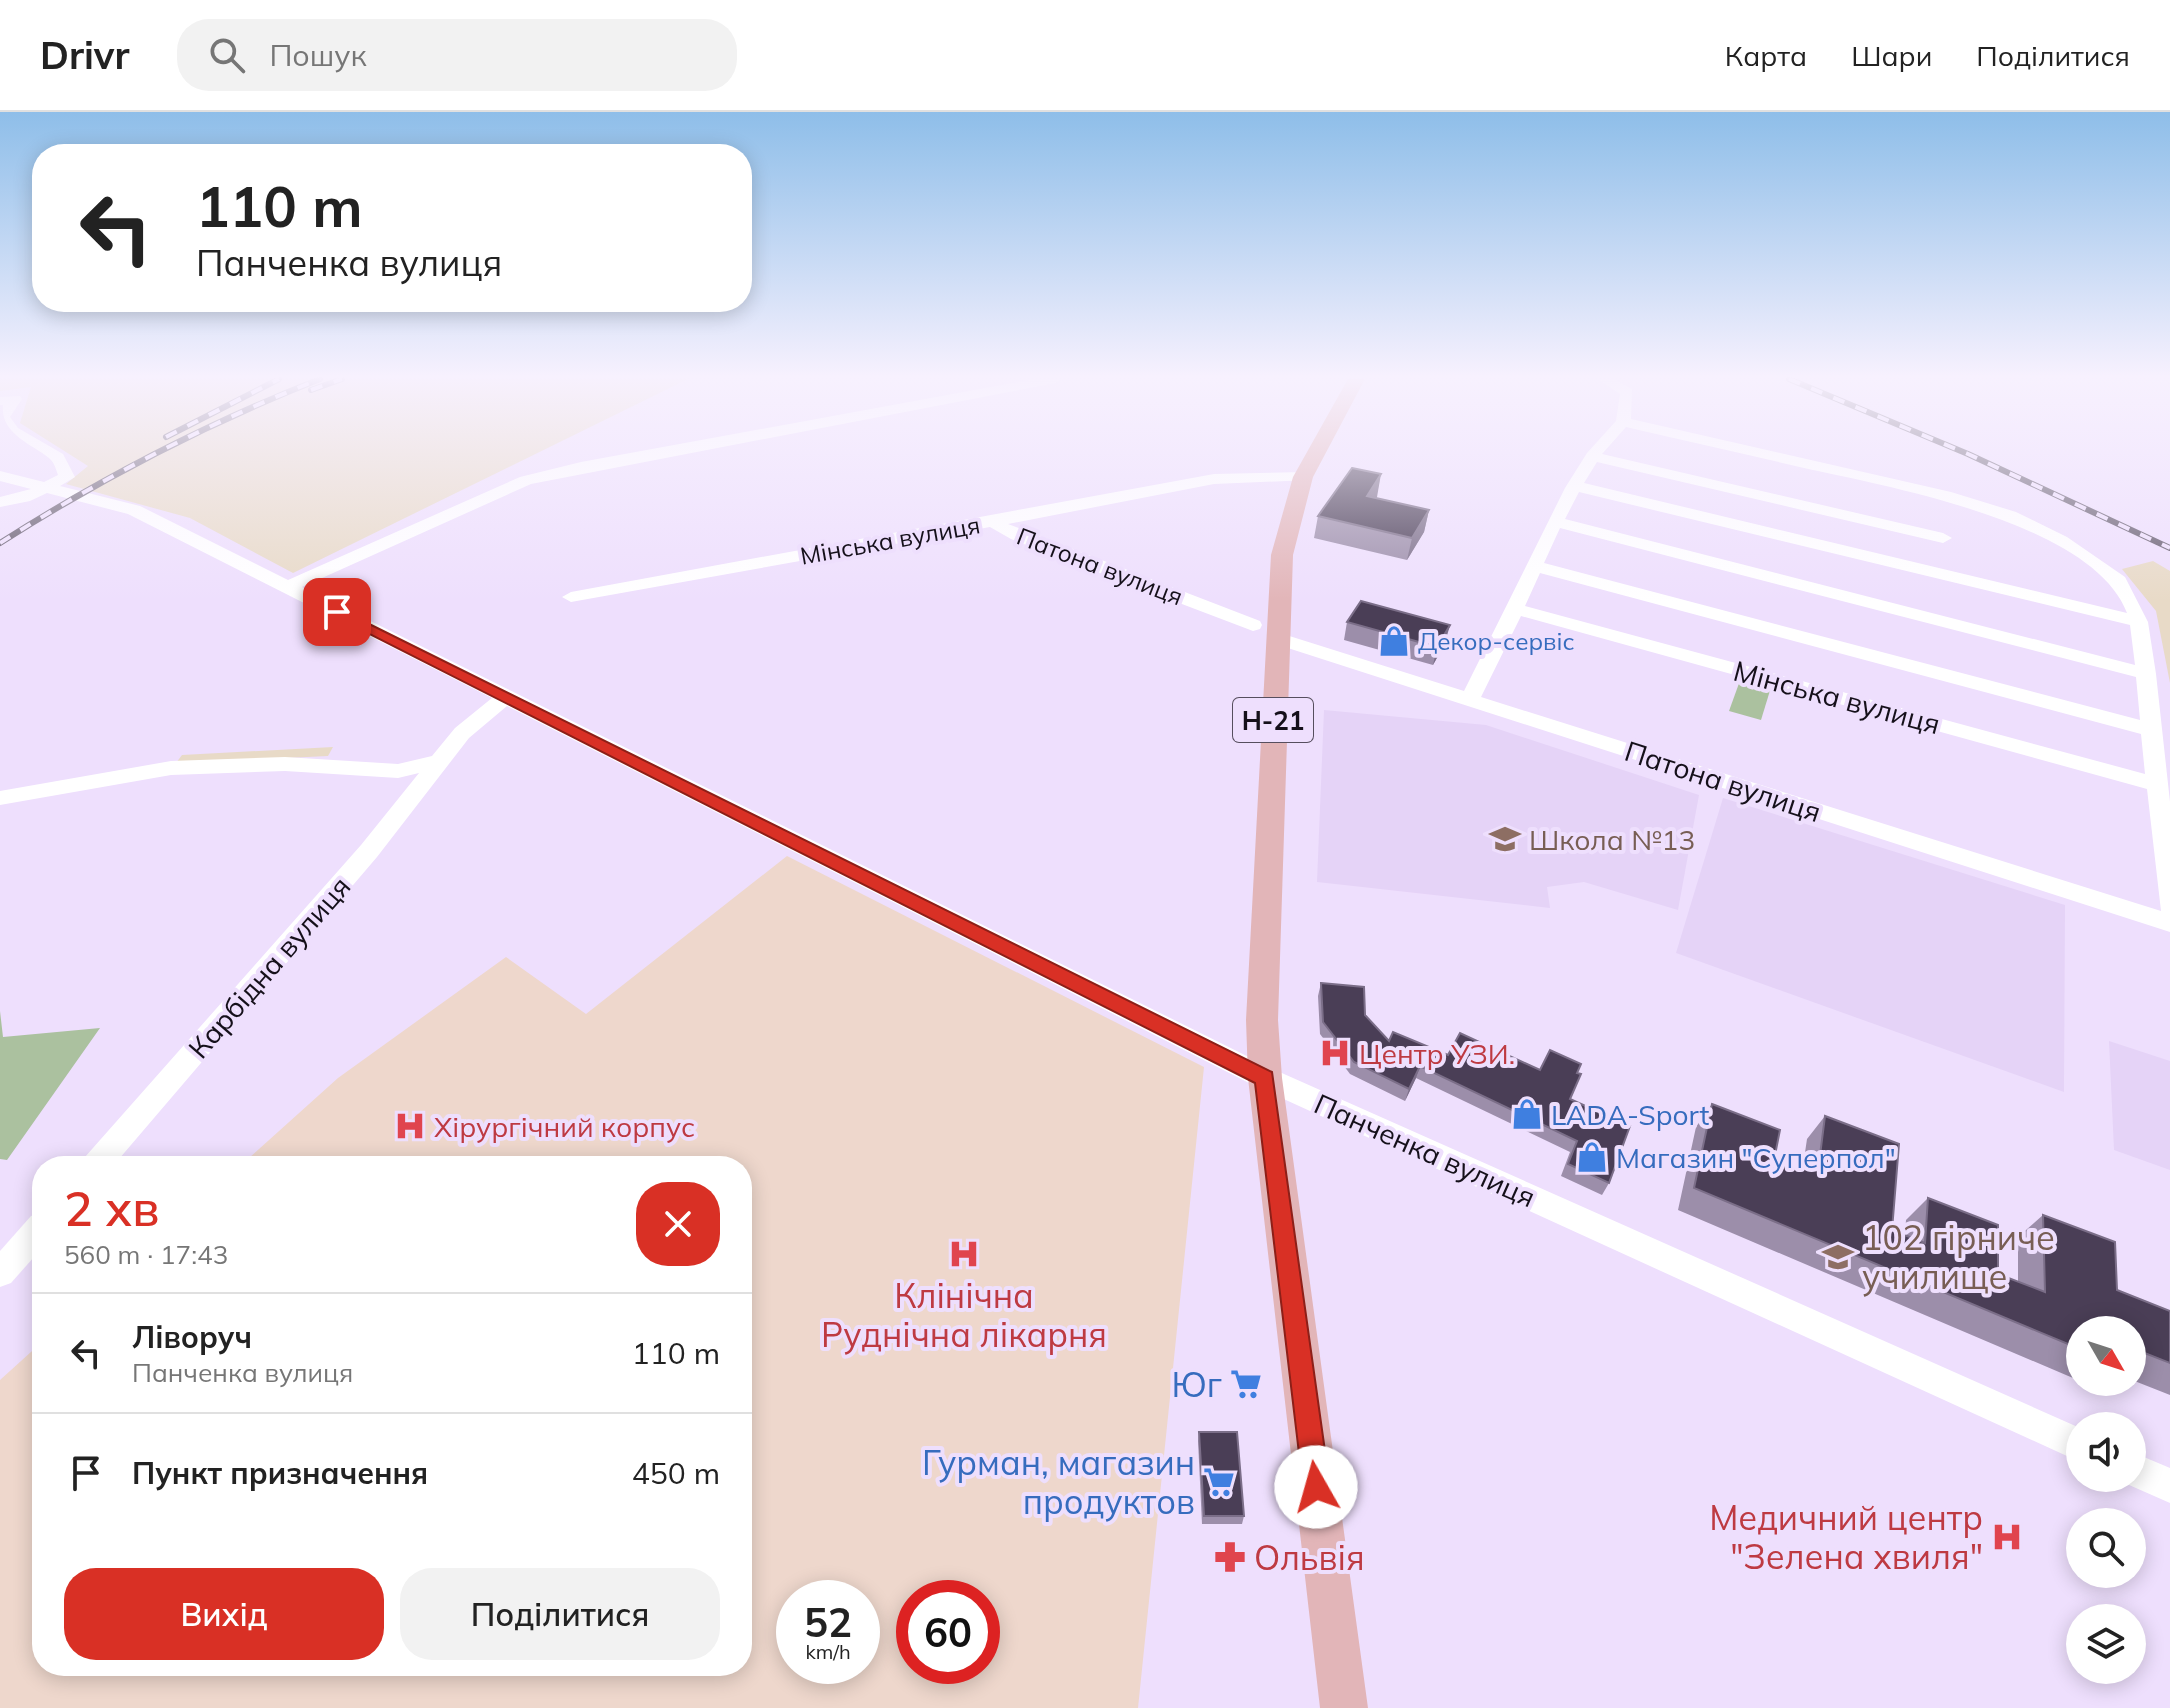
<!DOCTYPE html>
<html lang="uk">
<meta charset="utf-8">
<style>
body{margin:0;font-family:Mulish,sans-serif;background:#f2f2f2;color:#222;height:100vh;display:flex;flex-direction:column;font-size:30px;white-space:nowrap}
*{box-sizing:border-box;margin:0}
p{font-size:26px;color:#767676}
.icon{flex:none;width:44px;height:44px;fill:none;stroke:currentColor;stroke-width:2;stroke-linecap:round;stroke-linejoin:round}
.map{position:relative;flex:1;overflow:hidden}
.drawer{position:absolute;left:32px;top:1044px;width:720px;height:520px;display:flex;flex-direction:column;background:#fff;border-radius:32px;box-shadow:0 4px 20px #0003}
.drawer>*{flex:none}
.guide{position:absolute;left:32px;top:32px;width:720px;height:168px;border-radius:32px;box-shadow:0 4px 20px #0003;background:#fff;color:#222;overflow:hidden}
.needle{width:52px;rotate:129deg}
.fabs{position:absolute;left:2066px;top:1204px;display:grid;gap:16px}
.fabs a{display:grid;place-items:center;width:80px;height:80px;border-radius:50%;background:#fff;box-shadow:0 4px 20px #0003;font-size:40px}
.speed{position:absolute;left:776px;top:1468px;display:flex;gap:16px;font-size:40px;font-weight:700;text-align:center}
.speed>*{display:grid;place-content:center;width:104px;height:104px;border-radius:50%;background:#fff;box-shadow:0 4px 20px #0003;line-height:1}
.speed small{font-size:20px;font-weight:400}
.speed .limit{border:12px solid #d22;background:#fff;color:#111}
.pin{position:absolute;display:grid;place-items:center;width:68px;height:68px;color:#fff;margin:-34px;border-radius:16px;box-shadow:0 4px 12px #0006}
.me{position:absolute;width:88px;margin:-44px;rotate:353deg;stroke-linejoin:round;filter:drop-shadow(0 0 6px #0008)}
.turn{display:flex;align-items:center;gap:28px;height:168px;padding:0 32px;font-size:36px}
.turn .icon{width:104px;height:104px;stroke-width:2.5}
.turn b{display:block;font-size:56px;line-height:68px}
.round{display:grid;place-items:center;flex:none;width:84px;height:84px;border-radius:32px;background:#f2f2f2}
.headline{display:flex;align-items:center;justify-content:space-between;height:136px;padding:0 32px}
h1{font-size:48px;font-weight:600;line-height:60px;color:#d93025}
.primary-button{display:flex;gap:16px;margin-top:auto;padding:16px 32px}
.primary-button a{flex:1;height:92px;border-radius:32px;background:#d93025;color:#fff;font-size:32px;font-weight:600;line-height:92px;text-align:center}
.primary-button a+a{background:#f2f2f2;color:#222}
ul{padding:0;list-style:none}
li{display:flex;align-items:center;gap:24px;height:120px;padding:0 32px;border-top:2px solid #e0e0e0}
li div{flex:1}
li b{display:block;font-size:30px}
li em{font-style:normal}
header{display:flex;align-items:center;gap:48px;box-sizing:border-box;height:112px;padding:0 40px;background:#fff;border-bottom:2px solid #e0e0e0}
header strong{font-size:38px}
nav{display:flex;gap:44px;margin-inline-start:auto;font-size:28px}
.search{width:560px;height:72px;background:#f2f2f2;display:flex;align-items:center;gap:20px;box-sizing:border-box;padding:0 28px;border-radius:32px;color:#767676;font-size:30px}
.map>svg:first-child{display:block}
</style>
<header>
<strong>Drivr</strong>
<div class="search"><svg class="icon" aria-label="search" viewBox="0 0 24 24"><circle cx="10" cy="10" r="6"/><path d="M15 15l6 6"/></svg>Пошук</div>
<nav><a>Карта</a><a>Шари</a><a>Поділитися</a></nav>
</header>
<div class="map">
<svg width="2170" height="1596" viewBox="0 0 2170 1596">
<rect width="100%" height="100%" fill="#eedffd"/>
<!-- built -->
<g fill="#e5d3f7">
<polygon points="1324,598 1486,613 1699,683 1678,798 1584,770 1547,775 1550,796 1317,770"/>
<polygon points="1723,686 2065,793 2064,980 1676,841"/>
<polygon points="2109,929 2170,949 2170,1058 2114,1038"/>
</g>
<!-- industrial -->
<g fill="#e8dac7">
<polygon points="0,267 688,267 293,461 190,406 66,372 88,354 20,311 31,275 0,279"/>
<polygon points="2153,449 2170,459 2170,571 2156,499 2122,457"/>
<polygon points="333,635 328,644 176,651 182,643"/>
</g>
<!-- medical -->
<path fill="#eed7cc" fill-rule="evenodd" d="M 787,744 L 1204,955 L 1138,1596 L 0,1596 L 0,1268 L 42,1230 L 42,1554 L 742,1554 L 742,1054 L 240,1054 L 338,966 L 506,845 L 586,902 ZM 794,1486 L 862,1486 L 862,1554 L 794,1554 ZM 982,1486 L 982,1554 L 914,1554 L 914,1486 Z"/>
<!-- green -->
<g fill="#abc19f">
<polygon points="1742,563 1772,572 1761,608 1729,599"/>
<polygon points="0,899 3,925 100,916 7,1048 0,1047"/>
</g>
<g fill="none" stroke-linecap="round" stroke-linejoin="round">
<!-- minor -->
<g fill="#fff" fill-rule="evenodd">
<path d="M 1035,267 L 1062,267 L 1055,271 L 531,372 L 302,475 L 1275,958 L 2080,1316 L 2080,1350 L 1255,974 L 507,594 L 469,626 L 377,745 L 113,1054 L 81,1054 L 85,1045 L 361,733 L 419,661 L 398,666 L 285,659 L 171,663 L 0,693 L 0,679 L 171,649 L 285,645 L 398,652 L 432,644 L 455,616 L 492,586 L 128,402 L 47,381 L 30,389 L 0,395 L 0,385 L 31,377 L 0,369 L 0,359 L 44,370 L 58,363 C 56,357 54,350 49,346 C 32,332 0,322 3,293 L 0,293 L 0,285 L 20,284 L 22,287 L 10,305 L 18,316 L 63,342 L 75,365 L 60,374 L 140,394 L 288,468 L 520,365 L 581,350 Z"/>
<path d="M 1598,267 L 1614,267 L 1632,277 L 1631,307 L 1951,380 L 2016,400 L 2067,425 L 2125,465 L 2148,510 L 2156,562 L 2170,690 L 2170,820 L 1269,530 L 1267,526 L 1269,522 L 1283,522 L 1464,579 L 1565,376 L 1587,341 L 1616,309 L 1620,282 ZM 1626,315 C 1686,329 1745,342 1804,356 C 1890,375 2093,411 2127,501 L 1584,371 L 1597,350 L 1943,431 L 1952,426 L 1943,421 L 1602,342 ZM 1579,380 L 2130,513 L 2135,553 L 1565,407 ZM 1560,416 L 2136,565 L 2140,608 L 1544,451 ZM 1540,461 L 2141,622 L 2145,662 L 1525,494 ZM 1521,504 L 2147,677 L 2161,799 L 1481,585 Z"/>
<polygon points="1303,360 1309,362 1309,368 1214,372 1008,412 1260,509 1262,513 1260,517 1253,519 1011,427 990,415 571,490 562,485 571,480 1214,362"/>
<polygon points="42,1100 42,1136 11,1171 0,1175 0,1139 31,1104"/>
<polygon points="2132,1340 2170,1356 2170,1391 2120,1369 2118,1366 2132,1366"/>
</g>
<!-- major -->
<polygon fill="#e2b5b8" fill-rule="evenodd" points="1348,267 1365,267 1313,365 1293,443 1278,908 1282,966 1368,1596 1320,1596 1248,966 1246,908 1271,443 1293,365"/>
<defs>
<g id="rail">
<polyline points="1789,267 1968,342 2170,436"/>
<polyline points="311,278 342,267"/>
<polyline points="166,325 279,267"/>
<path d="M 0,431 C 102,366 208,311 320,267"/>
</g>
</defs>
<!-- rail casing -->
<use href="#rail" stroke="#665d6f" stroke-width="6"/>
<!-- rail -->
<use href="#rail" stroke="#eedffd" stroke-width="4" stroke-dasharray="12" stroke-linecap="butt"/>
</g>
<!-- wall -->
<g fill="#9c8eaa">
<polygon points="1377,385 1376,386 1429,398 1424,420 1407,448 1314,426 1318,404"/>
<polygon points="1347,510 1445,531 1433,553 1344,528"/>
<polygon points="1321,871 1365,903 1389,929 1448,943 1540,958 1577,961 1570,987 1609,1071 1602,1083 1561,1064 1570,1040 1416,966 1405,989 1350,962 1320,922 1318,884"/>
<polygon points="1712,992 1775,1043 1803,1054 1807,1027 1825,1004 1892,1118 1905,1123 1906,1108 1928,1086 1998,1162 2018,1170 2018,1125 2043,1103 2117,1178 2170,1199 2170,1283 2132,1268 2132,1218 2080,1218 2080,1269 1678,1098 1696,1015"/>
<polygon points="1199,1320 1244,1404 1242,1412 1202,1412 1198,1329"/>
</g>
<!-- shaded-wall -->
<g fill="#7b6e88">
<polygon points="1381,362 1377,385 1363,406 1367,384"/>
<polygon points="1429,398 1424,420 1407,448 1412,426"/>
<polygon points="1450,513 1445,531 1433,553 1437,535"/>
<polygon points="1420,954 1416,966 1405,989 1409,977"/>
</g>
<!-- building -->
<g fill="#4a3e56" stroke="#7b6e88" stroke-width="2">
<polygon points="1352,356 1381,362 1367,384 1429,398 1412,426 1318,404"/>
<polygon points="1361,489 1450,513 1437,535 1347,510"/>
<polygon points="1321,871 1364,875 1365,903 1389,929 1393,920 1448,943 1460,921 1540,958 1550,938 1581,952 1577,961 1581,962 1570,987 1630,1014 1609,1071 1568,1052 1577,1029 1420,954 1409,977 1354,950 1323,910"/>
<polygon points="1712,992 1780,1018 1775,1043 1818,1059 1825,1004 1899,1032 1892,1118 1925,1131 1928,1086 1998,1113 1998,1162 2045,1180 2043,1103 2115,1130 2117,1178 2170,1199 2170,1251 2132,1236 2132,1218 2080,1218 2080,1237 1694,1076"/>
<polygon points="1199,1320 1237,1320 1244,1404 1204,1404"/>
</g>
<!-- sky -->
<linearGradient id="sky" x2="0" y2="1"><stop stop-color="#8ebee9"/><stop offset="0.54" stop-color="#f7f1fe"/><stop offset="1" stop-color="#f7f1fe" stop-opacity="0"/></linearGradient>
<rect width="2170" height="490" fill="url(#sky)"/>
<!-- route -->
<polygon fill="#d93025" stroke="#8d1f18" stroke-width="2" points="337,496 1272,960 1330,1375 1326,1385 1316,1388 1307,1385 1303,1375 1255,971 332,503 330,500"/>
<!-- icons -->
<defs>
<symbol id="shop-bare" viewBox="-9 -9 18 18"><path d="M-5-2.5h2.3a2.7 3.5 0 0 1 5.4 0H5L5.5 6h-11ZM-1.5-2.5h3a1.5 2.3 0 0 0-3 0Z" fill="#3f7fe0" stroke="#eedffd" stroke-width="2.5" paint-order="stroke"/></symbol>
<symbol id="school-bare" viewBox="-9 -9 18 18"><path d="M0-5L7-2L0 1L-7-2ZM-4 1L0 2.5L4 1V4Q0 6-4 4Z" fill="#8d6e63" stroke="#eedffd" stroke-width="2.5" paint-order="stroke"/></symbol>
<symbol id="hospital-bare" viewBox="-9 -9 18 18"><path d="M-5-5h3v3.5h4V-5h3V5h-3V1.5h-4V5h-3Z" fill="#e0444e" stroke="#eedffd" stroke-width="2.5" paint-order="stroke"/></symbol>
<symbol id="university-bare" viewBox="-9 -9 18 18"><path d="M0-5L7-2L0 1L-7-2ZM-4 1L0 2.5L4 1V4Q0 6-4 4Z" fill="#8d6e63" stroke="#eedffd" stroke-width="2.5" paint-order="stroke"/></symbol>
<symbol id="supermarket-bare" viewBox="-9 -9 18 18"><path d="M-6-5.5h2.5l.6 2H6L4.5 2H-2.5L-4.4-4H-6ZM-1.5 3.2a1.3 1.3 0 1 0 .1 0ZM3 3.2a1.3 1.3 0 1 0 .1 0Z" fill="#3f7fe0" stroke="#eedffd" stroke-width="2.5" paint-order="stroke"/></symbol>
<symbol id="pharmacy-bare" viewBox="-9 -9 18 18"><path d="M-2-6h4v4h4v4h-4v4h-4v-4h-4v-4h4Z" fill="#e0444e" stroke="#eedffd" stroke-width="2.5" paint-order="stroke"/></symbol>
</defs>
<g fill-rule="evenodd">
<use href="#shop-bare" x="1372" y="507" width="44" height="44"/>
<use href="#school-bare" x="1483" y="705" width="44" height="44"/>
<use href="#hospital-bare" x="1313" y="919" width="44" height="44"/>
<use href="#shop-bare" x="1505" y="980" width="44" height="44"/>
<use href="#hospital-bare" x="388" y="992" width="44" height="44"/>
<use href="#shop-bare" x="1570" y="1023" width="44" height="44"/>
<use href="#hospital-bare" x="942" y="1120" width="44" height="44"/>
<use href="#university-bare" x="1816" y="1123" width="44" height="44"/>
<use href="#supermarket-bare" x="1224" y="1250" width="44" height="44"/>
<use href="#supermarket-bare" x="1197" y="1348" width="44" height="44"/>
<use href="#hospital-bare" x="1985" y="1403" width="44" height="44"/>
<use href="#pharmacy-bare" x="1208" y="1423" width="44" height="44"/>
</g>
<g text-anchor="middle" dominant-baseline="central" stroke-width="8" stroke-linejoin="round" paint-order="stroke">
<!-- far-street labels -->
<g font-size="24" fill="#15101a" stroke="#eedffd">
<text transform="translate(890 428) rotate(-10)">Мінська вулиця</text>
<text transform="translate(1100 454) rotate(21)">Патона вулиця</text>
</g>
<!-- far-shop labels -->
<g font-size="24" fill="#366cbe" stroke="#eedffd" text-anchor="start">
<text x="1418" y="529">Декор-сервіс</text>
</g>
<!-- shield labels -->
<rect fill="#eedffd" stroke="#564e5e" stroke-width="2" x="1233" y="586" width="80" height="44" rx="6"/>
<g font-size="26" font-weight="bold" fill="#15101a">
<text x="1273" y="608">Н-21</text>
</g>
<!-- street labels -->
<g font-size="28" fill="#15101a" stroke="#eedffd">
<text transform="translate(1837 585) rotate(15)">Мінська вулиця</text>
<text transform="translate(1723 669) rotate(18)">Патона вулиця</text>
<text transform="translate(269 855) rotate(-49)">Карбідна вулиця</text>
<text transform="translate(1425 1038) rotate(24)">Панченка вулиця</text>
</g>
<!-- education labels -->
<g font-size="28" fill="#785e54" stroke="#eedffd" text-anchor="start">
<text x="1529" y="727">Школа №13</text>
</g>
<!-- health labels -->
<g font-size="28" fill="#be3a42" stroke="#eedffd" text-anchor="start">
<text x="1359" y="941">Центр УЗИ.</text>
<text x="434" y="1014">Хірургічний корпус</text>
</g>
<!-- shop labels -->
<g font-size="28" fill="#366cbe" stroke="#eedffd" text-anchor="start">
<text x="1551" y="1002">LADA-Sport</text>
<text x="1616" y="1045">Магазин "Суперпол"</text>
</g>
<!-- near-education labels -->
<g font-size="34" fill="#785e54" stroke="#eedffd" text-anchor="start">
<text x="1862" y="1125">102 гірниче<tspan x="1862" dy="39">училище</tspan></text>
</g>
<!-- near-health labels -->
<g font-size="34" fill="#be3a42" stroke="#eedffd">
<text x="964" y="1183">Клінічна<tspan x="964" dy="39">Руднічна лікарня</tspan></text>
<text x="1983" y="1405" text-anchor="end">Медичний центр<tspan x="1983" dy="39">"Зелена хвиля"</tspan></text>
<text x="1254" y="1445" text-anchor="start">Ольвія</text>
</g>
<!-- near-shop labels -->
<g font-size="34" fill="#366cbe" stroke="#eedffd" text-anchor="end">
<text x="1222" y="1272">Юг</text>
<text x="1195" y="1350">Гурман, магазин<tspan x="1195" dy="39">продуктов</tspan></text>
</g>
</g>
</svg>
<div class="fabs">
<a><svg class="needle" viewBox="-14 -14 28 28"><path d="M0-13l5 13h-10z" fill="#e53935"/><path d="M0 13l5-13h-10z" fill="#767676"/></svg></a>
<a><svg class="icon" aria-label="sound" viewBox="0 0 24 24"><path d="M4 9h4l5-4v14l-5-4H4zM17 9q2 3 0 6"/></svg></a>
<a><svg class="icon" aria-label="search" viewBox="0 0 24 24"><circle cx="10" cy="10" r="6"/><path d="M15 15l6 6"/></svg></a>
<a><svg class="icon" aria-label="layers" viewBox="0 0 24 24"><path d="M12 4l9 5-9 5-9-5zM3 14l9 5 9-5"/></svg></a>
</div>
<div class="speed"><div>52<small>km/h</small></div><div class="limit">60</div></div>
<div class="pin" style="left:337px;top:500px;background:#d93025"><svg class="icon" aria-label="arrive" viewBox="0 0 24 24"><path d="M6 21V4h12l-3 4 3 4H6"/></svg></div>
<svg class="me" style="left:1316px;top:1375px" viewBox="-20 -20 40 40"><circle r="19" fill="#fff"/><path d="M0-13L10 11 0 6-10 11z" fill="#d93025"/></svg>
<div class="guide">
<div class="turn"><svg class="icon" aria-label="left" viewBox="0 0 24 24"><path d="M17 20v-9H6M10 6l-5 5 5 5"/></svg><div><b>110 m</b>Панченка вулиця</div></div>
</div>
<section class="drawer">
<div class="headline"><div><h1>2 хв</h1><p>560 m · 17:43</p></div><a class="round" style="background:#d93025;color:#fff"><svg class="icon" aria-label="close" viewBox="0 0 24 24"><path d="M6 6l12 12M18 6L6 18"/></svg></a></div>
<ul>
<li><svg class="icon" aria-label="left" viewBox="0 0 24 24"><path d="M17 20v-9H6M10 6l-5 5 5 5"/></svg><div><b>Ліворуч</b><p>Панченка вулиця</p></div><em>110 m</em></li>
<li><svg class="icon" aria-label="arrive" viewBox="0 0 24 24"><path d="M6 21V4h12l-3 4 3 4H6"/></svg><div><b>Пункт призначення</b></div><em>450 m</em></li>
</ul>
<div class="primary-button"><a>Вихід</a><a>Поділитися</a></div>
</section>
</div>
